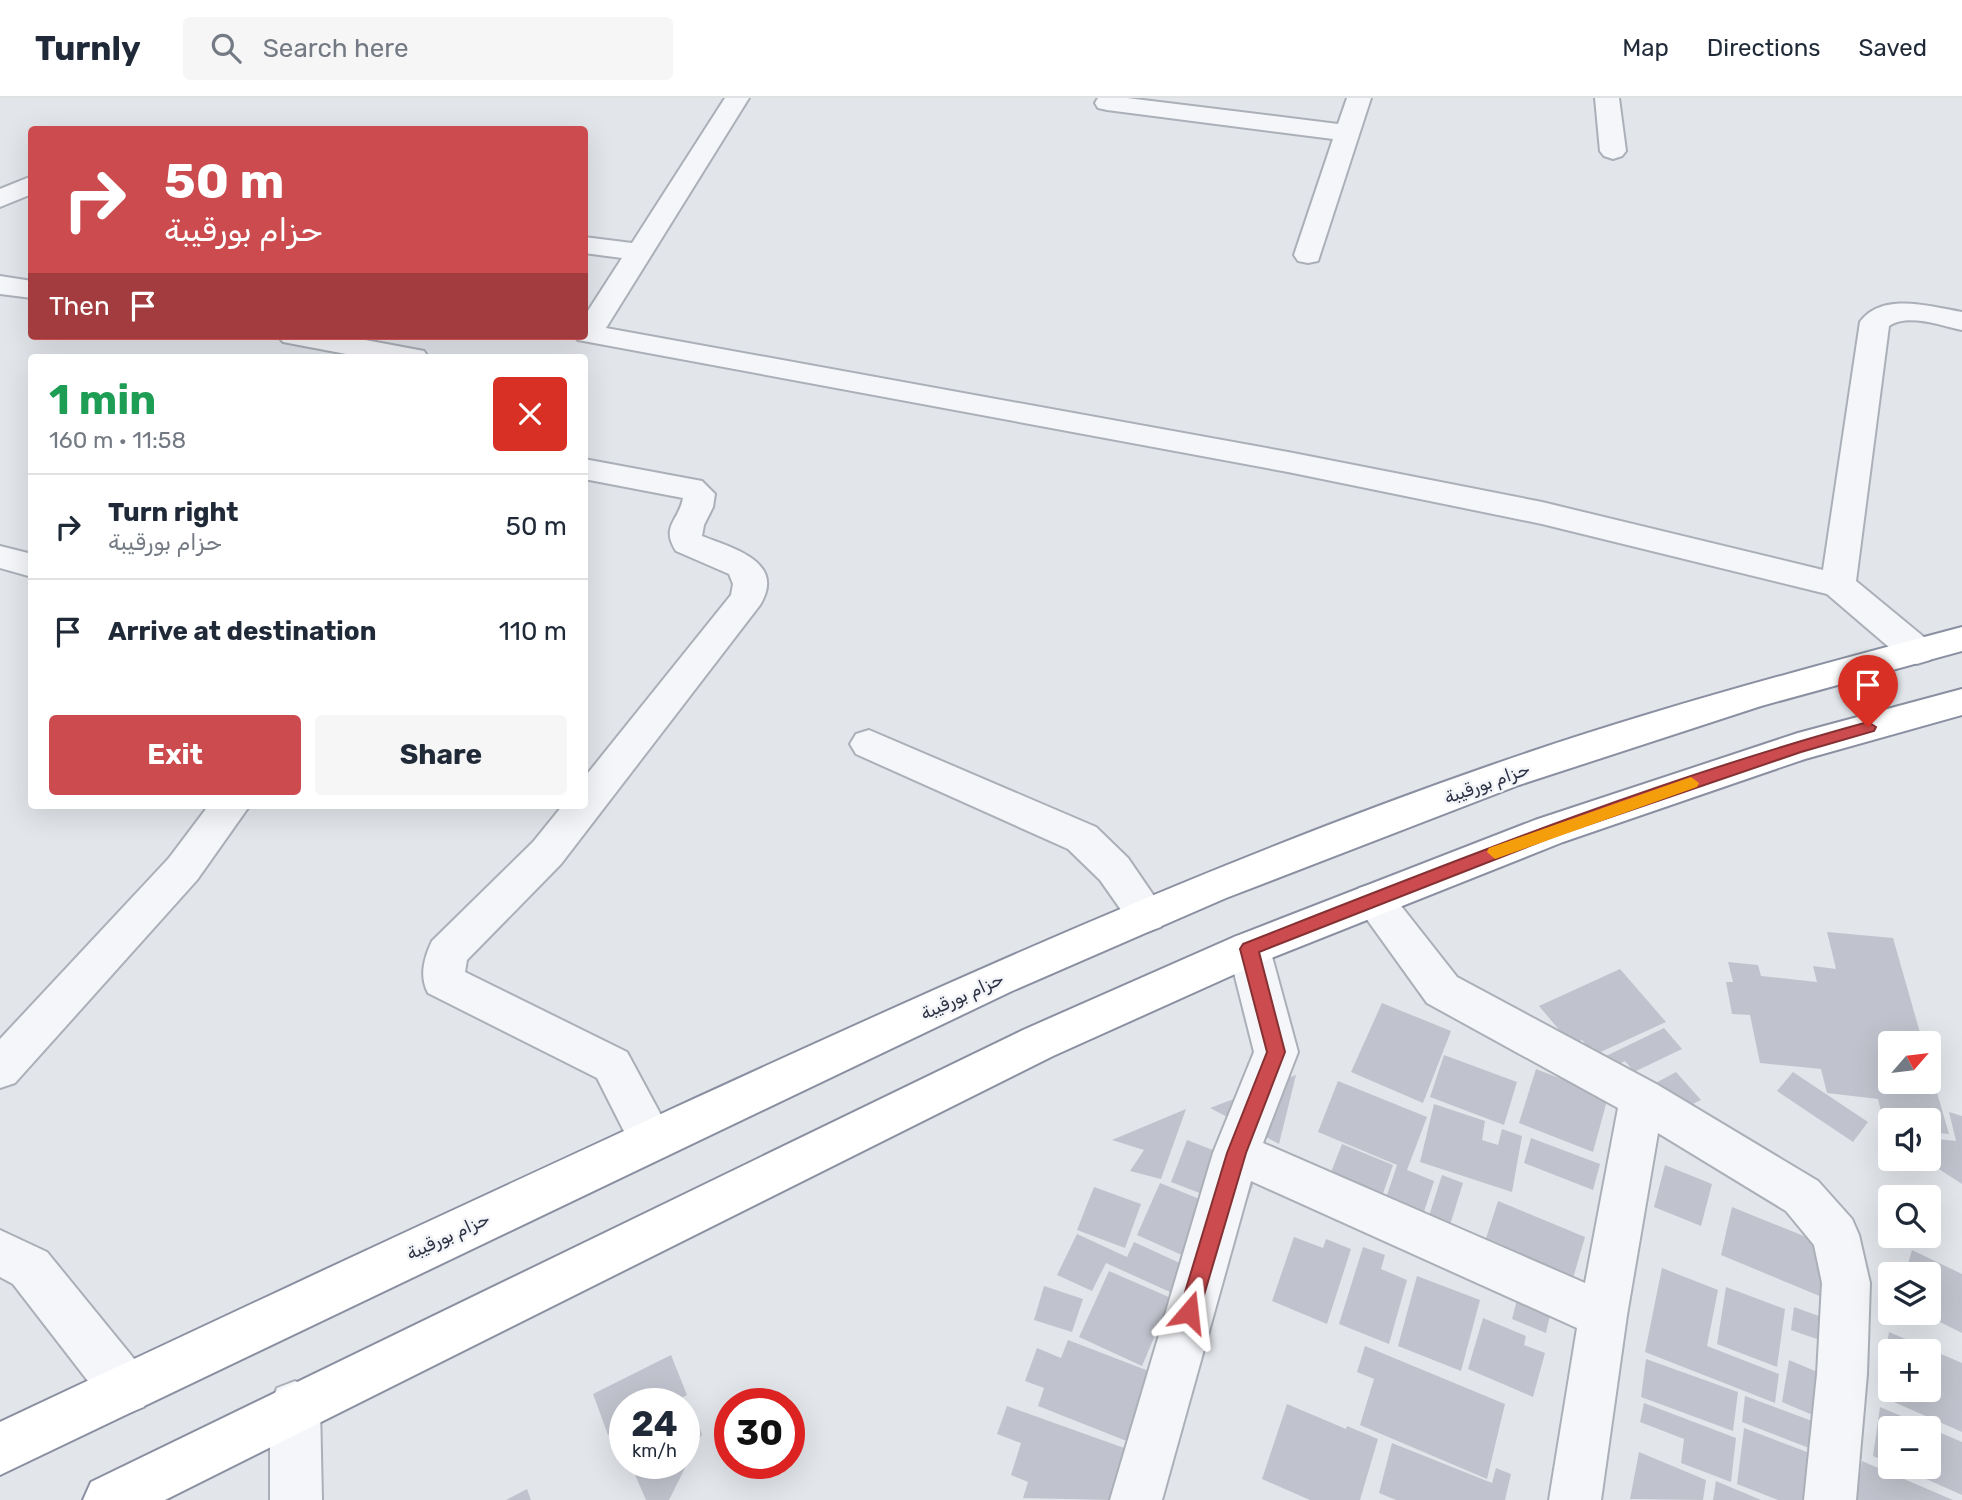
<!DOCTYPE html>
<meta charset="utf-8">
<style>
body{margin:0;font-family:Rubik,Cairo,sans-serif;background:#f6f6f7;color:#1f2937;height:100vh;display:flex;flex-direction:column;font-size:26px;white-space:nowrap}
*{box-sizing:border-box;margin:0}
p{font-size:23px;color:#747a83}
.icon{flex:none;width:38px;height:38px;fill:none;stroke:currentColor;stroke-width:2;stroke-linecap:round;stroke-linejoin:round}
.map{position:relative;flex:1;overflow:hidden}
.sheet{position:absolute;left:28px;top:256px;width:560px;height:455px;display:flex;flex-direction:column;background:#fff;border-radius:7px;box-shadow:0 7px 28px #0002}
.sheet>*{flex:none}
.banner{position:absolute;left:28px;top:28px;width:560px;height:214px;border-radius:7px;box-shadow:0 7px 28px #0002;background:#cc4b4e;color:#fff;overflow:hidden}
.needle{width:46px;rotate:62deg}
.controls{position:absolute;left:1878px;top:933px;display:grid;gap:14px}
.controls a{display:grid;place-items:center;width:63px;height:63px;border-radius:7px;background:#fff;box-shadow:0 7px 28px #0002;font-size:35px}
.speed{position:absolute;left:609px;top:1290px;display:flex;gap:14px;font-size:35px;font-weight:700;text-align:center}
.speed>*{display:grid;place-content:center;width:91px;height:91px;border-radius:50%;background:#fff;box-shadow:0 7px 28px #0002;line-height:1}
.speed small{font-size:18px;font-weight:400}
.speed .limit{border:10px solid #d22;background:#fff;color:#111}
.pin{position:absolute;display:grid;place-items:center;width:60px;height:60px;color:#fff;margin:-72px -30px;border-radius:50% 50% 50% 0;rotate:-45deg;box-shadow:0 0 7px #0007}
.pin .icon{rotate:45deg}
.me{position:absolute;width:77px;margin:-38px;rotate:17deg;stroke-linejoin:round;filter:drop-shadow(0 0 5px #0008)}
.turn{display:flex;align-items:center;gap:24px;height:147px;padding:0 21px;font-size:32px}
.turn .icon{width:91px;height:91px;stroke-width:2.5}
.turn b{display:block;font-size:49px;line-height:60px}
.then{display:flex;align-items:center;height:66px;padding:0 21px;background:#0003;gap:14px;font-size:26px}
.round{display:grid;place-items:center;flex:none;width:74px;height:74px;border-radius:7px;background:#f6f6f7}
.headline{display:flex;align-items:center;justify-content:space-between;height:119px;padding:0 21px}
h1{font-size:42px;font-weight:700;line-height:52px;color:#1e9e55}
.action{display:flex;gap:14px;margin-top:auto;padding:14px 21px}
.action a{flex:1;height:80px;border-radius:7px;background:#cc4b4e;color:#fff;font-size:28px;font-weight:700;line-height:80px;text-align:center}
.action a+a{background:#f6f6f7;color:#1f2937}
ul{padding:0;list-style:none}
li{display:flex;align-items:center;gap:21px;height:105px;padding:0 21px;border-top:2px solid #e0e1e3}
li div{flex:1}
li b{display:block;font-size:26px}
li em{font-style:normal}
header{display:flex;align-items:center;gap:42px;box-sizing:border-box;height:98px;padding:0 35px;background:#fff;border-bottom:2px solid #e0e1e3}
header strong{font-size:33px}
nav{display:flex;gap:38px;margin-inline-start:auto;font-size:24px}
.search{width:490px;height:63px;background:#f6f6f7;display:flex;align-items:center;gap:18px;box-sizing:border-box;padding:0 24px;border-radius:7px;color:#747a83;font-size:26px}
.map>svg:first-child{display:block}
</style>
<header>
<strong>Turnly</strong>
<div class="search"><svg class="icon" aria-label="search" viewBox="0 0 24 24"><circle cx="10" cy="10" r="6"/><path d="M15 15l6 6"/></svg>Search here</div>
<nav><a>Map</a><a>Directions</a><a>Saved</a></nav>
</header>
<div class="map">
<svg width="1962" height="1402" viewBox="0 0 1962 1402">
<rect width="100%" height="100%" fill="#e2e5ea"/>
<!-- building -->
<g fill="#c0c3cd" fill-rule="evenodd">
<polygon points="1827,834 1893,840 1923,945 1890,945 1890,984 1928,984 1929,967 1949,1036 1928,1034 1928,1022 1890,1022 1890,1030 1885,1029 1878,1001 1827,995 1821,971 1760,965 1750,917 1732,916 1726,884 1733,884 1728,864 1758,867 1761,878 1817,884 1813,868 1836,871"/>
<polygon points="1620,871 1666,924 1594,957 1582,942 1572,947 1539,908"/>
<polygon points="1382,905 1451,933 1423,1005 1351,974"/>
<polygon points="1664,930 1682,951 1634,974 1625,963 1613,969 1604,959"/>
<polygon points="1444,957 1517,984 1504,1027 1430,999"/>
<polygon points="1536,971 1608,999 1593,1054 1519,1025"/>
<polygon points="1676,974 1701,1002 1676,1014 1652,987"/>
<polygon points="1793,974 1868,1024 1853,1044 1777,993"/>
<polygon points="1296,977 1279,1046 1210,1010"/>
<polygon points="1338,983 1427,1019 1407,1072 1434,1083 1418,1132 1385,1103 1397,1067 1318,1034"/>
<polygon points="1434,1006 1485,1023 1482,1042 1498,1047 1502,1031 1522,1038 1512,1094 1420,1064"/>
<polygon points="1186,1011 1161,1081 1130,1073 1144,1052 1112,1042"/>
<polygon points="1949,1014 1962,1018 1962,1086 1922,1060 1928,1060 1928,1040 1956,1043"/>
<polygon points="1531,1040 1600,1066 1593,1092 1524,1065"/>
<polygon points="1187,1042 1259,1070 1244,1112 1171,1084"/>
<polygon points="1342,1046 1393,1067 1380,1104 1328,1082"/>
<polygon points="1665,1067 1712,1086 1701,1128 1654,1109"/>
<polygon points="1442,1077 1463,1085 1449,1130 1428,1121"/>
<polygon points="1160,1085 1207,1104 1184,1158 1137,1137"/>
<polygon points="1094,1089 1141,1106 1125,1150 1077,1132"/>
<polygon points="1498,1103 1585,1139 1569,1194 1481,1156"/>
<polygon points="1732,1109 1831,1149 1822,1199 1721,1157"/>
<polygon points="1077,1136 1127,1159 1134,1144 1182,1166 1170,1194 1106,1165 1092,1193 1057,1177"/>
<polygon points="1294,1139 1323,1150 1326,1141 1351,1151 1327,1226 1272,1203"/>
<polygon points="1363,1149 1385,1157 1381,1171 1407,1182 1389,1246 1339,1226"/>
<polygon points="1912,1152 1962,1176 1962,1235 1920,1214 1928,1214 1928,1176 1905,1176"/>
<polygon points="1662,1170 1718,1192 1707,1248 1779,1276 1775,1305 1645,1254"/>
<polygon points="1109,1173 1171,1200 1142,1268 1079,1239"/>
<polygon points="1417,1178 1480,1202 1461,1273 1398,1248"/>
<polygon points="1044,1188 1083,1201 1072,1234 1034,1222"/>
<polygon points="1726,1189 1785,1211 1777,1269 1717,1246"/>
<polygon points="1519,1194 1552,1208 1546,1235 1512,1221"/>
<polygon points="1794,1209 1830,1222 1828,1245 1791,1232"/>
<polygon points="1483,1220 1526,1238 1524,1247 1545,1255 1533,1299 1468,1271"/>
<path d="M 1889,1234 L 1962,1265 L 1962,1334 L 1878,1297 ZM 1890,1253 L 1928,1253 L 1928,1292 L 1890,1292 Z"/>
<polygon points="1068,1242 1180,1285 1157,1355 1038,1308 1044,1290 1025,1283 1037,1250 1061,1260"/>
<polygon points="1365,1248 1505,1306 1487,1381 1360,1327 1374,1281 1357,1274"/>
<polygon points="671,1257 687,1297 669,1306 625,1306 625,1328 608,1337 593,1296"/>
<polygon points="1646,1261 1738,1294 1733,1333 1641,1299"/>
<polygon points="1789,1262 1834,1281 1829,1324 1782,1304"/>
<polygon points="1745,1298 1820,1326 1817,1353 1742,1324"/>
<polygon points="1644,1305 1736,1340 1731,1384 1681,1365 1684,1341 1640,1324"/>
<polygon points="1287,1306 1346,1331 1347,1328 1378,1341 1360,1402 1310,1402 1262,1381"/>
<polygon points="1007,1308 1127,1351 1112,1402 1023,1400 1028,1384 1011,1377 1021,1345 997,1336"/>
<polygon points="1880,1309 1962,1344 1962,1397 1897,1368 1928,1368 1928,1330 1890,1330 1890,1365 1873,1358"/>
<polygon points="691,1310 702,1336 669,1402 646,1402 630,1365 684,1365 684,1314"/>
<polygon points="1744,1330 1820,1359 1816,1402 1778,1402 1737,1386"/>
<polygon points="1392,1345 1492,1385 1496,1370 1511,1376 1505,1402 1396,1402 1379,1395"/>
<polygon points="1639,1354 1706,1382 1703,1402 1630,1401"/>
<polygon points="1862,1363 1953,1402 1856,1402"/>
<polygon points="1716,1383 1761,1402 1713,1402"/>
<polygon points="527,1391 531,1402 506,1402"/>
</g>
<g fill="none" stroke-linecap="round" stroke-linejoin="round">
<defs>
<g id="minor">
<path d="M 725,0 L 749,0 L 606,230 L 1288,354 L 1542,404 L 1823,472 L 1860,224 C 1882,193 1932,209 1962,214 L 1962,232 C 1941,228 1909,215 1889,228 L 1856,483 L 1930,544 L 1935,553 L 1930,562 L 1917,566 L 1904,562 L 1827,496 L 1542,426 L 1288,374 L 578,242 L 575,238 L 584,238 L 584,219 L 622,160 L 584,155 L 584,139 L 632,145 Z"/>
<polygon points="1098,0 1127,0 1338,26 1347,0 1371,0 1318,163 1308,165 1298,163 1294,157 1333,41 1107,12 1098,10 1095,5"/>
<polygon points="1595,0 1619,0 1626,53 1622,58 1613,61 1604,58 1600,53"/>
<polygon points="32,78 32,96 0,109 0,91"/>
<polygon points="0,178 32,183 32,200 0,196"/>
<polygon points="278,238 344,238 424,253 428,259 362,259 283,244"/>
<path d="M 584,361 L 702,383 L 715,396 L 713,409 L 704,427 L 702,438 C 731,450 787,463 760,507 L 561,766 L 467,862 L 465,874 L 627,954 L 675,1043 L 668,1057 L 652,1063 L 636,1057 L 597,980 L 428,895 C 419,878 424,860 432,843 L 533,744 L 563,707 L 584,707 L 584,680 L 731,497 L 733,486 L 729,476 L 676,453 C 660,428 679,423 683,400 L 584,381 Z"/>
<polygon points="0,448 32,456 32,479 0,470"/>
<polygon points="869,632 1096,729 1128,760 1167,817 1161,829 1147,834 1133,829 1100,782 1068,751 856,656 850,646 856,636"/>
<polygon points="209,707 250,707 197,782 15,985 0,990 0,941 169,760"/>
<polygon points="1373,786 1387,790 1457,879 1658,987 1818,1083 1852,1121 1859,1137 1870,1185 1867,1276 1856,1402 1804,1402 1817,1276 1822,1185 1814,1147 1786,1113 1658,1035 1627,1217 1601,1402 1549,1402 1577,1230 1251,1083 1162,1402 1110,1402 1213,1055 1254,954 1228,851 1234,839 1249,834 1264,839 1270,851 1298,954 1263,1045 1585,1185 1618,1010 1427,905 1353,802 1359,790"/>
<polygon points="0,1132 47,1154 144,1273 151,1291 144,1309 126,1316 108,1309 13,1186 0,1179"/>
<polygon points="295,1283 313,1290 320,1308 322,1402 270,1402 270,1308 277,1290"/>
</g>
<g id="highway">
<path d="M 1962,529 L 1962,553 L 1761,608 L 1519,687 L 1226,800 L 1012,893 L 0,1377 L 0,1324 C 225,1218 450,1113 676,1009 C 944,886 1213,764 1492,667 C 1646,613 1804,571 1962,529 Z"/>
<polygon points="1962,591 1962,617 1805,661 1563,744 1264,863 1053,958 165,1402 83,1402 91,1384 1023,932 1234,839 1535,722 1798,635"/>
</g>
</defs>
<!-- minor casing -->
<use href="#minor" stroke="#abafb8" stroke-width="4"/>
<!-- highway casing -->
<use href="#highway" stroke="#8a90a1" stroke-width="4"/>
<!-- minor -->
<use href="#minor" fill="#f5f6f9" fill-rule="evenodd"/>
<!-- highway -->
<use href="#highway" fill="#fff" fill-rule="evenodd"/>
</g>
<!-- route -->
<path fill="#cc4b4e" stroke="#853133" stroke-width="2" d="M 1868,624 L 1876,629 L 1874,633 L 1801,654 L 1555,738 L 1259,854 L 1285,954 L 1246,1055 L 1199,1214 L 1196,1221 L 1189,1224 L 1182,1221 L 1179,1214 L 1227,1055 L 1267,954 L 1240,851 L 1243,846 C 1449,765 1655,682 1868,624 Z"/>
<!-- slow -->
<polygon fill="#f59e0b" points="1691,679 1699,685 1697,689 1495,761 1487,754 1489,750"/>
<g text-anchor="middle" dominant-baseline="central" stroke-width="5" stroke-linejoin="round" paint-order="stroke">
<!-- street labels -->
<g font-size="18" fill="#2b3042" stroke="#f2f4f8">
<text transform="translate(1487 685) rotate(-20)">حزام بورقيبة</text>
<text transform="translate(962 898) rotate(-25)">حزام بورقيبة</text>
<text transform="translate(448 1138) rotate(-25)">حزام بورقيبة</text>
</g>
</g>
</svg>
<div class="controls">
<a><svg class="needle" viewBox="-14 -14 28 28"><path d="M0-13l5 13h-10z" fill="#e53935"/><path d="M0 13l5-13h-10z" fill="#747a83"/></svg></a>
<a><svg class="icon" aria-label="sound" viewBox="0 0 24 24"><path d="M4 9h4l5-4v14l-5-4H4zM17 9q2 3 0 6"/></svg></a>
<a><svg class="icon" aria-label="search" viewBox="0 0 24 24"><circle cx="10" cy="10" r="6"/><path d="M15 15l6 6"/></svg></a>
<a><svg class="icon" aria-label="layers" viewBox="0 0 24 24"><path d="M12 4l9 5-9 5-9-5zM3 14l9 5 9-5"/></svg></a>
<a>+</a>
<a>−</a>
</div>
<div class="speed"><div>24<small>km/h</small></div><div class="limit">30</div></div>
<div class="pin" style="left:1868px;top:629px;background:#d93025"><svg class="icon" aria-label="arrive" viewBox="0 0 24 24"><path d="M6 21V4h12l-3 4 3 4H6"/></svg></div>
<svg class="me" style="left:1189px;top:1214px" viewBox="-20 -20 40 40"><path d="M0-17L14 15 0 8-14 15z" fill="#cc4b4e" stroke="#fff" stroke-width="4"/></svg>
<div class="banner">
<div class="turn"><svg class="icon" aria-label="right" viewBox="0 0 24 24"><path d="M7 20v-9h11M14 6l5 5-5 5"/></svg><div><b>50 m</b>حزام بورقيبة</div></div>
<div class="then">Then<svg class="icon" aria-label="arrive" viewBox="0 0 24 24"><path d="M6 21V4h12l-3 4 3 4H6"/></svg></div>
</div>
<section class="sheet">
<div class="headline"><div><h1>1 min</h1><p>160 m · 11:58</p></div><a class="round" style="background:#d93025;color:#fff"><svg class="icon" aria-label="close" viewBox="0 0 24 24"><path d="M6 6l12 12M18 6L6 18"/></svg></a></div>
<ul>
<li><svg class="icon" aria-label="right" viewBox="0 0 24 24"><path d="M7 20v-9h11M14 6l5 5-5 5"/></svg><div><b>Turn right</b><p>حزام بورقيبة</p></div><em>50 m</em></li>
<li><svg class="icon" aria-label="arrive" viewBox="0 0 24 24"><path d="M6 21V4h12l-3 4 3 4H6"/></svg><div><b>Arrive at destination</b></div><em>110 m</em></li>
</ul>
<div class="action"><a>Exit</a><a>Share</a></div>
</section>
</div>
